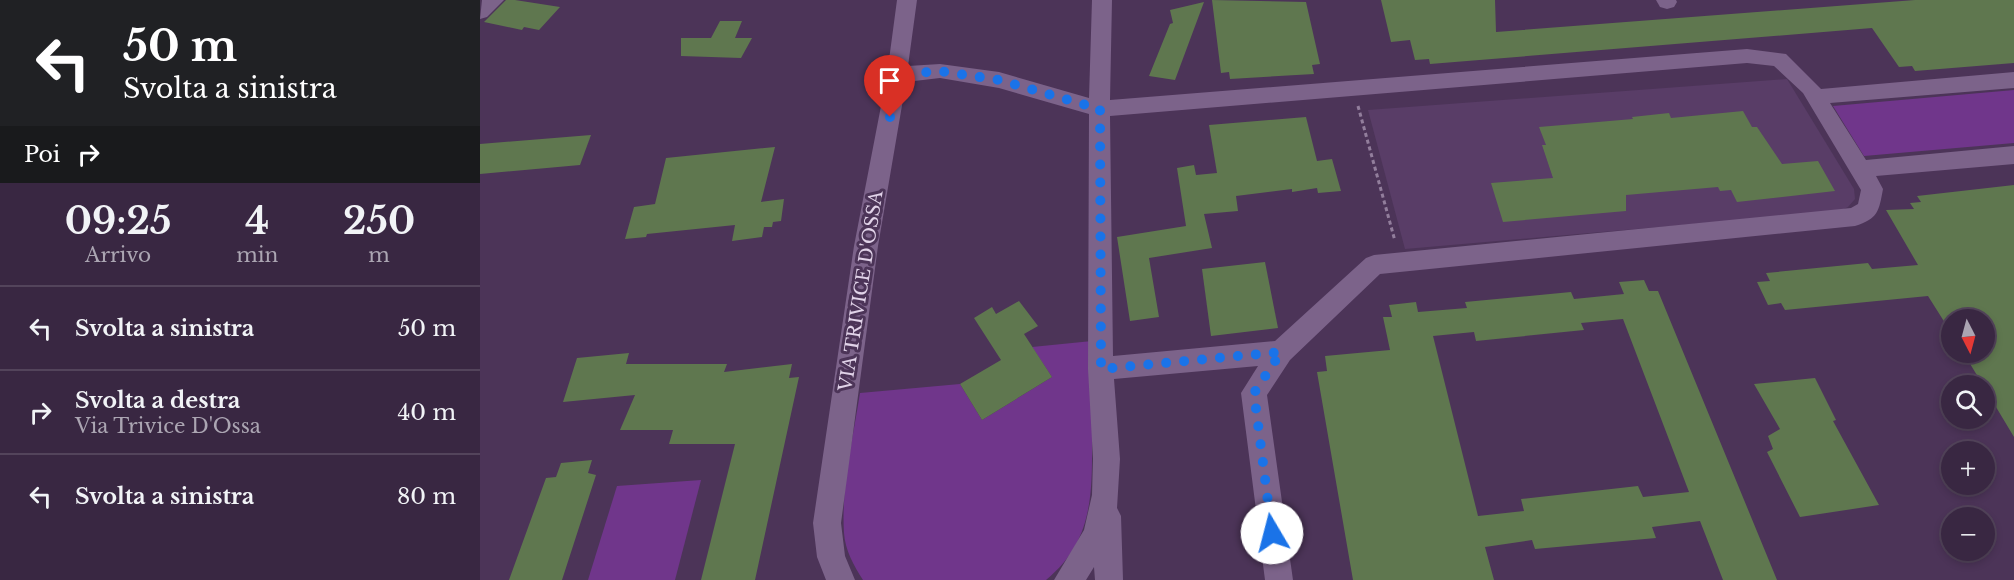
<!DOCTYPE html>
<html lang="it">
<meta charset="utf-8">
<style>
body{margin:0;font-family:"Libre Baskerville",serif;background:#44334d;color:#f1f3f6;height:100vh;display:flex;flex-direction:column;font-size:22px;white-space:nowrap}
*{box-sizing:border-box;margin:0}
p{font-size:20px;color:#aba5b2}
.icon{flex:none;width:33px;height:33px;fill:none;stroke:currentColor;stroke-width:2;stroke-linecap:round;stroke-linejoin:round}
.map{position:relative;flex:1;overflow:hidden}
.drawer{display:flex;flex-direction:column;background:#392742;width:480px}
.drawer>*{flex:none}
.guide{background:#202124;color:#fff;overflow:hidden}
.needle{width:39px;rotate:174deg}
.buttons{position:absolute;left:1461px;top:309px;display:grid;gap:12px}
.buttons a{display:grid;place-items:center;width:54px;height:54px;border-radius:50%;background:#392742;box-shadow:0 3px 9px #0003,0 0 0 2px #53445b;font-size:30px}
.pin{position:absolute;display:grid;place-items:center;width:51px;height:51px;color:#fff;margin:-62px -26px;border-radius:50% 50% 50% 0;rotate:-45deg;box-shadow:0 0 6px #0007}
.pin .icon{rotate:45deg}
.me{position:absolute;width:66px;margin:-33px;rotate:352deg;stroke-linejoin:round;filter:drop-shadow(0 0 4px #0008)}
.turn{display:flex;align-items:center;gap:21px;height:126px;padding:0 24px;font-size:27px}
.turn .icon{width:78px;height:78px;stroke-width:2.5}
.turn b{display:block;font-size:42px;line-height:51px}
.then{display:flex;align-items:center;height:57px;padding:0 24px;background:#0003;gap:12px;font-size:22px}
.eta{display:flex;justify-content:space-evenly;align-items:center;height:102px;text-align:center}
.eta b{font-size:36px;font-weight:700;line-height:42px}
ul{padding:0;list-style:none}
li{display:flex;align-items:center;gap:18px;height:84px;padding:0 24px;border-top:2px solid #53445b}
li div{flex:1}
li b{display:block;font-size:22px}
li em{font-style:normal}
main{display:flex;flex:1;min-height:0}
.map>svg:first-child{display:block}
</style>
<main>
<section class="drawer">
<div class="guide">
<div class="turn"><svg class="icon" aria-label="left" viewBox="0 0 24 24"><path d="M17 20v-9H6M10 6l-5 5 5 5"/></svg><div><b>50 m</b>Svolta a sinistra</div></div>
<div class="then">Poi<svg class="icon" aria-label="right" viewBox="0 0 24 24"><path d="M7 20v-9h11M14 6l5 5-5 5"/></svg></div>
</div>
<div class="eta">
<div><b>09:25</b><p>Arrivo</p></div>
<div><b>4</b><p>min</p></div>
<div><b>250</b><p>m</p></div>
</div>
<ul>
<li><svg class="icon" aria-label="left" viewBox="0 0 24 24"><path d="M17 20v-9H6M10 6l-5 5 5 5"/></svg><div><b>Svolta a sinistra</b></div><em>50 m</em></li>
<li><svg class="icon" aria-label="right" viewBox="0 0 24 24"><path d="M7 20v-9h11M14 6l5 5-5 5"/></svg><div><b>Svolta a destra</b><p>Via Trivice D'Ossa</p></div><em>40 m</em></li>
<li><svg class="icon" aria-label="left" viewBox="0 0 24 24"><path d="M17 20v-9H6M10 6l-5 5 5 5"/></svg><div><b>Svolta a sinistra</b></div><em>80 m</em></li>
</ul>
</section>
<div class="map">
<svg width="1534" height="580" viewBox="0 0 1534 580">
<rect width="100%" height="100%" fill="#4c3458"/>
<!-- built -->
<polygon fill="#593d67" points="1307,79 1374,189 1375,199 1368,207 1360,211 1318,215 925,249 888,110"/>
<!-- green -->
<g fill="#70368b">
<polygon points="1534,90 1534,143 1384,156 1353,106"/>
<path d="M 612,341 C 612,371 612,402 612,433 C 612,490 615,540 566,580 L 383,580 C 374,566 365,550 364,533 C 361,487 373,438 380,393 L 480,384 L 502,420 L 572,377 L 552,347 Z"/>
<polygon points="221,480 195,580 108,580 137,486"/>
</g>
<!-- building -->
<g fill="#5f774f" fill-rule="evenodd">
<polygon points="26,0 35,0 80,7 59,30 44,27 42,30 4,22"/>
<polygon points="732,0 826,2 840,64 832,65 834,74 750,79 749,72 741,73"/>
<polygon points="901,0 1015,0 1016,32 1435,0 1534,0 1534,63 1435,71 1432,66 1419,67 1392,28 950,64 949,59 935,60 930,40 911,42"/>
<polygon points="724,2 695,80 669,76 690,24 693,23 690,10"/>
<polygon points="240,21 262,21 255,38 272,38 261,58 201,56 201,38 231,38"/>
<polygon points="1263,111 1272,127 1277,127 1302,164 1338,161 1355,191 1257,202 1251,190 1240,191 1238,187 1146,195 1146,211 1023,222 1011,183 1073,178 1062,145 1066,145 1059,127 1153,119 1152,117 1189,113 1191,118"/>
<polygon points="826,117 837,161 852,159 861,191 838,193 837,188 812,192 812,189 756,196 758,211 724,214 732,248 669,258 679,317 650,321 637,237 706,226 697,168 714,165 716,175 737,173 729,125"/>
<polygon points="111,135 100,165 0,174 0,144"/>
<polygon points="295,147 281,202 304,199 301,221 293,222 292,227 284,227 282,237 252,241 255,225 167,234 166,237 145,239 154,207 175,204 186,158"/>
<polygon points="1534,185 1534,437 1483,352 1504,352 1504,320 1472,320 1472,334 1448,296 1305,310 1301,303 1288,305 1277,282 1290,281 1286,273 1388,263 1392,269 1438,265 1406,210 1434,209 1430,203 1441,202 1437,196"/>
<polygon points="785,262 798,328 731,336 722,269"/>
<path d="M 1164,280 L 1169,291 L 1178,291 L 1297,580 L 1243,580 L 1220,521 L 1172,527 L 1176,538 L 1055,549 L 1052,540 L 1005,547 L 1014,580 L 873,580 L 837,372 L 847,371 L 845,356 L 910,350 L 903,317 L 912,317 L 909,305 L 936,302 L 938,312 L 987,308 L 985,302 L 1091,292 L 1094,299 L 1144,294 L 1139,282 ZM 1143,319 L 1209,492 L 1163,497 L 1158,486 L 1041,499 L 1044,511 L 998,516 L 953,336 L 994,332 L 996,341 L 1104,330 L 1101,323 Z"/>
<polygon points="539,301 558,326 544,334 572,377 502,420 480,384 521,360 494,318 512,307 516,314"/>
<polygon points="149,353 146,364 247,364 244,372 312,364 309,378 319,377 275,580 221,580 255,444 189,444 193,430 140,430 155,395 83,402 97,358"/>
<polygon points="1335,378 1356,420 1353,421 1399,505 1320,517 1287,452 1293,449 1288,436 1300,429 1274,384"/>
<polygon points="112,460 108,473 116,475 82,580 29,580 66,478 76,477 81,463"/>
</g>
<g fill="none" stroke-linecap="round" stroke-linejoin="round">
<!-- path -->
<polyline stroke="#927e9c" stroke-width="3" stroke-dasharray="4 3" stroke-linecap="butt" points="878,106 915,241"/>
<!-- street -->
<g fill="#7c638a" fill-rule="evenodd">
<polygon points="2,0 24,0 7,17 0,19"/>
<path d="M 417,0 L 437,0 L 428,66 L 460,64 L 519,72 L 609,98 L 612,0 L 632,0 L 630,100 L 1267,49 L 1306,54 L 1341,89 L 1534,72 L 1534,88 L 1350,103 L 1386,160 L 1534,146 L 1534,164 L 1396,176 L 1403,189 C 1399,211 1398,219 1375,226 L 900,274 L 810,360 L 787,395 L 813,580 L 785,580 L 761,393 L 778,366 L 634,379 L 640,459 L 637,508 L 641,516 L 643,580 L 615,580 L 614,567 L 606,580 L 574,580 L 604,530 L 612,495 L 613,459 L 608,369 L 609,114 L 519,88 L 460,78 L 426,82 L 398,246 L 361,523 L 365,556 L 375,580 L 346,580 L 337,557 L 333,523 L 374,246 L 407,75 ZM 1267,63 L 1294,66 L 1323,93 L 1381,190 L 1378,204 L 1371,208 L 894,255 L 886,258 L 795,341 L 633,356 L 630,116 Z"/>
<polygon points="1176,0 1196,0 1197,2 1194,7 1187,9 1180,7"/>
</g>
</g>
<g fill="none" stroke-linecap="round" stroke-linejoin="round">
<!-- route -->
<polyline stroke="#1a73e8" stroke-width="10" stroke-dasharray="0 18" points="410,117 417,75 459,71 519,80 620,109 621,369 801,352 774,393 792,533"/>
</g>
<g text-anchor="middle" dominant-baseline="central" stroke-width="6" stroke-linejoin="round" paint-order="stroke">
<!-- street labels -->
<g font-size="18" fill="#e1d3e9" stroke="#4c3458">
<text transform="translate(381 291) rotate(-81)">VIA TRIVICE D'OSSA</text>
</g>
</g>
</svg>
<div class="buttons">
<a><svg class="needle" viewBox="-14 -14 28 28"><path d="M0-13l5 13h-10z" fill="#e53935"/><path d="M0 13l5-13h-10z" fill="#aba5b2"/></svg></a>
<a><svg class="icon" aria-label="search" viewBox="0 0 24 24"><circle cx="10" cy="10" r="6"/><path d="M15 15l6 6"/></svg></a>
<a>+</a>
<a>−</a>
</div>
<div class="pin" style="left:410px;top:117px;background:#d93025"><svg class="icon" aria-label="arrive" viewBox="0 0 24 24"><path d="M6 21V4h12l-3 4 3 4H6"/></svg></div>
<svg class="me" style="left:792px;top:533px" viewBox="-20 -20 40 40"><circle r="19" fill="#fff"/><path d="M0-13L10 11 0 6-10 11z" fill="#1a73e8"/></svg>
</div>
</main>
